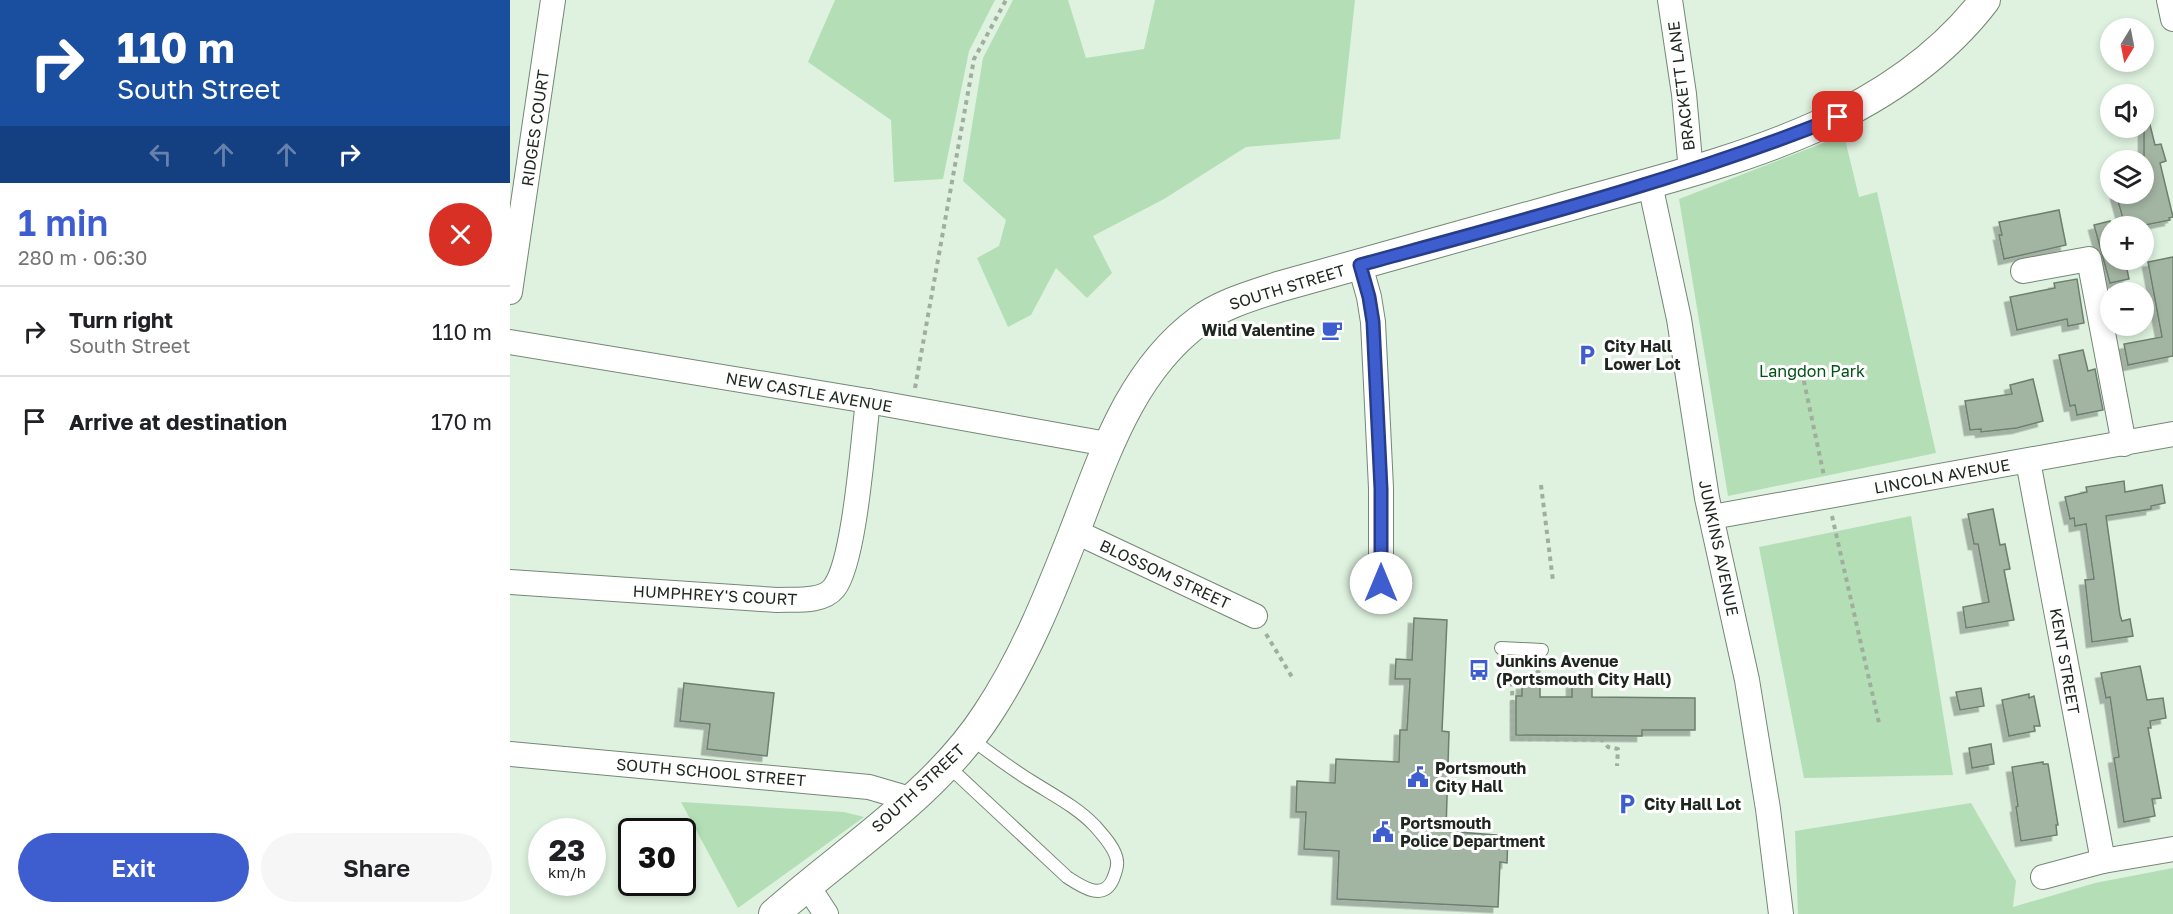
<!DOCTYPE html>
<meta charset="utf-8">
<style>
body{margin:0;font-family:"Golos Text",sans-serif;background:#f6f6f6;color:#202124;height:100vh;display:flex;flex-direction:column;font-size:22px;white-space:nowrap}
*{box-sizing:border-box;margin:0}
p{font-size:20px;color:#757577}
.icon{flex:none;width:33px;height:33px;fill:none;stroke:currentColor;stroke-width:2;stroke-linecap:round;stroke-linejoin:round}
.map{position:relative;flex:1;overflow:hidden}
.sheet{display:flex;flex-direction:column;background:#fff;width:510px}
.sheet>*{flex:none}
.guide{background:#1a4fa0;color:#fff;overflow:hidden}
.needle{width:39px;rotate:190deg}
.buttons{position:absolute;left:1590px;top:18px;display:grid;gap:12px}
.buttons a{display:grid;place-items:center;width:54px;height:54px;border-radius:50%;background:#fff;box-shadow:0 3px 9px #0003;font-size:30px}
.speed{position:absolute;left:18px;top:818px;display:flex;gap:12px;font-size:30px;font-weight:700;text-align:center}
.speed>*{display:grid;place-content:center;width:78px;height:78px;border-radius:50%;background:#fff;box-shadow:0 3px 9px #0003;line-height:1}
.speed small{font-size:15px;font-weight:400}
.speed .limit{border:3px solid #111;border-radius:9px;background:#fff;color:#111}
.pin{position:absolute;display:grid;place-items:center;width:51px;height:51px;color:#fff;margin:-26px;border-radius:12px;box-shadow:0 3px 9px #0006}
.me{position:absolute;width:66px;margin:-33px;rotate:0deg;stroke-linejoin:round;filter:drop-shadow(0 0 4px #0008)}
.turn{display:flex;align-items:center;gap:21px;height:126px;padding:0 18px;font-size:27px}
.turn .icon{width:78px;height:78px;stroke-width:2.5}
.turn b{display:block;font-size:42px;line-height:51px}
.lanes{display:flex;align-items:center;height:57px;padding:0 18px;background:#0003;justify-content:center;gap:30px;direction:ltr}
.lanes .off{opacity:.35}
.round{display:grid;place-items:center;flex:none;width:63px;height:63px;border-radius:32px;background:#f6f6f6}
.head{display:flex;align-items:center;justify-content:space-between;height:102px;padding:0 18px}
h1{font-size:36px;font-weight:600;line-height:45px;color:#3e5ed0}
.button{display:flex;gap:12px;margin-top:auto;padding:12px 18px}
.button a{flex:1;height:69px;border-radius:36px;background:#3e5ed0;color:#fff;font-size:24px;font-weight:600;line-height:69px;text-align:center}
.button a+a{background:#f6f6f6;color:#202124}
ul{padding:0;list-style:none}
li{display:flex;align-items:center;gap:18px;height:90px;padding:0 18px;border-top:2px solid #e0e0e0}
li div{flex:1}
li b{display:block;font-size:22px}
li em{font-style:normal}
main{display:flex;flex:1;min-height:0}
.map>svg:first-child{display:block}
</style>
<main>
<section class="sheet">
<div class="guide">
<div class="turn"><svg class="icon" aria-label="right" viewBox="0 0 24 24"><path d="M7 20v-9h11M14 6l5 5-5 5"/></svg><div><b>110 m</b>South Street</div></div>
<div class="lanes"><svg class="icon off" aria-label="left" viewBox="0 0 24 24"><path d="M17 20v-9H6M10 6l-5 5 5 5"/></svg><svg class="icon off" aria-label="ahead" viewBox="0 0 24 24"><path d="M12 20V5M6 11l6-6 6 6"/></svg><svg class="icon off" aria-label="ahead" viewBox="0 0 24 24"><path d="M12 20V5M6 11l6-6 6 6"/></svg><svg class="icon" aria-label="right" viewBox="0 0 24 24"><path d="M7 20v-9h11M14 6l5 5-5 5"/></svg></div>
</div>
<div class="head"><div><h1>1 min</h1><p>280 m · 06:30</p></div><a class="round" style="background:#d93025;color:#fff"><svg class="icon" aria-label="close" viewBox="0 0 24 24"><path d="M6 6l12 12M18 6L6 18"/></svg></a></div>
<ul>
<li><svg class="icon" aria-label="right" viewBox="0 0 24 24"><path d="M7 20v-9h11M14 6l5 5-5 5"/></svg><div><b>Turn right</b><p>South Street</p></div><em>110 m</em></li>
<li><svg class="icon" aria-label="arrive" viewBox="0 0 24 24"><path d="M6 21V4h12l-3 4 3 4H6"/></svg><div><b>Arrive at destination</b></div><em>170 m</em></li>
</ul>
<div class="button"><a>Exit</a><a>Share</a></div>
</section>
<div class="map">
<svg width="1663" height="914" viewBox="0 0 1663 914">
<defs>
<filter id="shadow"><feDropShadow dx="-5.5" dy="5.5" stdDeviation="0" flood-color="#0004"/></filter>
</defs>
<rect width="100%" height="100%" fill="#def2df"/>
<!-- green -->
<g fill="#b4dfb6">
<polygon points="325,0 485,0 459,51 433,179 384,182 381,120 298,62"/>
<polygon points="503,0 558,0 576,58 634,49 645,0 845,0 830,139 736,147 654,199 583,236 602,273 577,298 546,268 521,315 498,327 467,258 489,246 496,220 453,181 473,58"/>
<polygon points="1334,135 1349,197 1367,192 1426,453 1218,496 1169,199"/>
<polygon points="1401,516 1443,775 1294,778 1249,547"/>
<polygon points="171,802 334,812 354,817 228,908"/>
<polygon points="1461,803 1506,881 1503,907 1585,883 1663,868 1663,914 1288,914 1285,831"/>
</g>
<!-- building -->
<g fill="#a2b4a2" stroke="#6d7f6e" stroke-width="1.5" filter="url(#shadow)">
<polygon points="1639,121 1645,145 1651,144 1656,161 1650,163 1663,217 1659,218 1660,220 1630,226 1615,226 1606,194 1634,194 1634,122"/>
<polygon points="1549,210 1556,245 1494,259 1489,235 1492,235 1489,222"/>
<polygon points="1600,221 1600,260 1615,260 1619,279 1600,283 1584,225"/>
<polygon points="1663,257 1663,356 1618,365 1614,344 1652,337 1638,262"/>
<polygon points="1567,279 1574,323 1558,326 1557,319 1507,330 1500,297 1545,288 1544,283"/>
<polygon points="1573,350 1578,371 1585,369 1593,410 1567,415 1565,405 1560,406 1549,355"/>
<polygon points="1523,379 1533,421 1507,428 1471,432 1471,429 1460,430 1455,401 1502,394 1500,385"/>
<polygon points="1614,481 1615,492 1652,485 1655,503 1641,506 1641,509 1596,516 1610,615 1612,621 1620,619 1623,636 1582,642 1575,580 1584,579 1576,524 1565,526 1564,518 1560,519 1555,497 1577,492 1576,487"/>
<polygon points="1483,509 1490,545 1495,544 1500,569 1494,570 1504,620 1456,628 1453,607 1479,602 1468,544 1464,544 1458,514"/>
<polygon points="904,618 937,620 932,731 939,732 936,831 998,836 997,863 990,862 988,907 827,899 829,851 794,849 796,812 786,812 787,781 825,783 826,759 889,762 890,730 897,730 900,679 885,679 886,659 902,660"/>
<polygon points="1630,666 1637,700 1653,698 1656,718 1640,721 1641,728 1638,728 1651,798 1642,799 1645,816 1614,822 1604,758 1609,757 1600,697 1596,698 1591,673"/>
<polygon points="174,683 264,693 257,756 197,749 200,724 170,721"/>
<polygon points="1062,683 1082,684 1082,697 1185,698 1185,730 1132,730 1132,736 1006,735 1006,696 1012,696 1012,684 1030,684 1030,697 1062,697"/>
<polygon points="1471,688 1474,706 1450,710 1446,692"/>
<polygon points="1519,694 1519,698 1524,696 1530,726 1524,726 1525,731 1499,736 1492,700"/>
<polygon points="1481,744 1484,764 1462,768 1459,748"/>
<polygon points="1533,762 1533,764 1538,764 1548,825 1546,825 1547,835 1511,841 1506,807 1508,806 1502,767"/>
</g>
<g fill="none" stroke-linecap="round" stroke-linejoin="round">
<defs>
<g id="service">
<polyline points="991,648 1032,650"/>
<path d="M 437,765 L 557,877 C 571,886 593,902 603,879 C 605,874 608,867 607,861 C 606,849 593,835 585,826 C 567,807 543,795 521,781 C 500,768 480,753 460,738"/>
</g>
<g id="minor">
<polyline points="1160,0 1174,94 1181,172"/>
<polyline points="1659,0 1663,19"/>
<polyline points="1140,184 1169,319 1197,498 1237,680 1258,809 1271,914"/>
<polyline points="850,265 859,297 863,322 871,488 871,583"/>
<polyline points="1513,271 1579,259 1614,444"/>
<polyline points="0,292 43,0"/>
<polyline points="0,342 358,401 597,444"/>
<polyline points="1518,461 1593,861"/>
<polyline points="1202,517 1663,434"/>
<polyline points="564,531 745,616"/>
<path d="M 0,582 L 267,600 C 284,599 312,603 324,588 C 345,562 353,439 358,401"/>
<polyline points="0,754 359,787 400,799"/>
<polyline points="1533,877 1593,861 1663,849"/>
<polyline points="297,885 316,914"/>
</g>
<path id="tertiary" d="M 264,914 C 335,851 426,794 478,713 C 515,657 540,594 564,533 C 594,456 620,372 689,321 C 712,304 741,296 768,287 C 867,259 966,232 1065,204 C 1211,163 1378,127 1475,0"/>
</defs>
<!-- service casing -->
<use href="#service" stroke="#758776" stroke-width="14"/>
<!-- minor casing -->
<use href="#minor" stroke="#758776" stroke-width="26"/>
<!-- tertiary casing -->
<use href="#tertiary" stroke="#758776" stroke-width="32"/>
<!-- path -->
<g stroke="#9fae9f" stroke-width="4" stroke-dasharray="4.5 4.5" stroke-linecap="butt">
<polyline points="1292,372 1314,476"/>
<polyline points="405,388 464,59 496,0"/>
<polyline points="1031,485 1043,581"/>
<polyline points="1322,516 1369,723"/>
<polyline points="756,634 782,677"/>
<polyline points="1004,664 1002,680 1003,739 1092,740 1098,747 1108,749 1107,766"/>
<polyline points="1019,665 1035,677"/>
<polyline points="1002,680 1076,677"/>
</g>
<!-- service -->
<use href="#service" stroke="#fff" stroke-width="12"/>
<!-- minor -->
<use href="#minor" stroke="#fff" stroke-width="24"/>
<!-- tertiary -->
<use href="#tertiary" stroke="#fff" stroke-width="30"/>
</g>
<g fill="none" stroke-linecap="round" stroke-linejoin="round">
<defs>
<path id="route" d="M 871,583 L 871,489 L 863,322 L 859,297 L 850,265 C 1011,221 1173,179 1328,117"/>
</defs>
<!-- route casing -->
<use href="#route" stroke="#283d87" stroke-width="15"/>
<!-- route -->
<use href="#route" stroke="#3e5ed0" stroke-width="10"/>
</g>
<!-- icons -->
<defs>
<symbol id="cafe-bare" viewBox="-9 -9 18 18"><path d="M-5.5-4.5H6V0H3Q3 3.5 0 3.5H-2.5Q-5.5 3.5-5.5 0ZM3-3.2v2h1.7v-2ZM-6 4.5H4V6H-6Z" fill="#3e5ed0" stroke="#fff" stroke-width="2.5" paint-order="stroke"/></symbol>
<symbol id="parking-bare" viewBox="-9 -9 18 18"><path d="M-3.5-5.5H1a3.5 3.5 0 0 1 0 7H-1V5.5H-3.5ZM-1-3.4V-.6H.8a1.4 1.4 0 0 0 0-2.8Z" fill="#3e5ed0" stroke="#fff" stroke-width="2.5" paint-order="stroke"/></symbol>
<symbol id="bus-bare" viewBox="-9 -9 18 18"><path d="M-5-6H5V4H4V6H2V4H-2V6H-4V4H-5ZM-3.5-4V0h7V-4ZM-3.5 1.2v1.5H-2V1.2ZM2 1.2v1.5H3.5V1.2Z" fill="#3e5ed0" stroke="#fff" stroke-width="2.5" paint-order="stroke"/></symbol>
<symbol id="civic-bare" viewBox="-9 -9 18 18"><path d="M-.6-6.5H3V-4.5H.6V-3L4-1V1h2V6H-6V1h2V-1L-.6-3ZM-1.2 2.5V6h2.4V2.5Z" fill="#3e5ed0" stroke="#fff" stroke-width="2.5" paint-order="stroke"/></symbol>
</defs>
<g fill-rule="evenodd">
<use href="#cafe-bare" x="807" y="315" width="30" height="30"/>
<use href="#parking-bare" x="1062" y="340" width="30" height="30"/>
<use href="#bus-bare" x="954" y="655" width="30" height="30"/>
<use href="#civic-bare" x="893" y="762" width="30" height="30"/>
<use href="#parking-bare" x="1102" y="789" width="30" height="30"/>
<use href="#civic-bare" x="858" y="817" width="30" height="30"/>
</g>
<g text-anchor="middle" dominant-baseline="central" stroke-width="6" stroke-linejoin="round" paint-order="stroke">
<!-- street labels -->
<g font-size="16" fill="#1f261f" stroke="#fff">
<text transform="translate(1171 86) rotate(-97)">BRACKETT LANE</text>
<text transform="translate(25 128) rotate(-82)">RIDGES COURT</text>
<text transform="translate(777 287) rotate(-17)">SOUTH STREET</text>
<text transform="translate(299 392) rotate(10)">NEW CASTLE AVENUE</text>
<text transform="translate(1432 476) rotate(-10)">LINCOLN AVENUE</text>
<text transform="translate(1209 548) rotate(78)">JUNKINS AVENUE</text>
<text transform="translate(655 574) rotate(25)">BLOSSOM STREET</text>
<text transform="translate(205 595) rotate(3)">HUMPHREY'S COURT</text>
<text transform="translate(1555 661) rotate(80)">KENT STREET</text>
<text transform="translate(201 772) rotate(5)">SOUTH SCHOOL STREET</text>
<text transform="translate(408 788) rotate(-43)">SOUTH STREET</text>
</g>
<!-- poi labels -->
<g font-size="16" font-weight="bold" fill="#1f261f" stroke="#fff" text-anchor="start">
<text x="805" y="330" text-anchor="end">Wild Valentine</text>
<text x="1094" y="346">City Hall<tspan x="1094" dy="18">Lower Lot</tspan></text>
<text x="986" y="661">Junkins Avenue<tspan x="986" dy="18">(Portsmouth City Hall)</tspan></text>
<text x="925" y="768">Portsmouth<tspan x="925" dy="18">City Hall</tspan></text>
<text x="1134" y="804">City Hall Lot</text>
<text x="890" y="823">Portsmouth<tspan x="890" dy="18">Police Department</tspan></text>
</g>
<!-- park labels -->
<g font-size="16" fill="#025016" stroke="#fff">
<text x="1302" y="371">Langdon Park</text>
</g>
</g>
</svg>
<div class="buttons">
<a><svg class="needle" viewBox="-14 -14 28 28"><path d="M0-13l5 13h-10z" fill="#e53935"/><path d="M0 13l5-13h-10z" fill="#757577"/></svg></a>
<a><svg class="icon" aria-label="sound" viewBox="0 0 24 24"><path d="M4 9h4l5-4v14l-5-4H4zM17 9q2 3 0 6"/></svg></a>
<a><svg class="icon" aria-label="layers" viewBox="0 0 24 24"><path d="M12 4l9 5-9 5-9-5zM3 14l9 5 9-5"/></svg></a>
<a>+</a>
<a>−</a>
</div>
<div class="speed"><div>23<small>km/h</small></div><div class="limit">30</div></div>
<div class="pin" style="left:1328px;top:117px;background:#d93025"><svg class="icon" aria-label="arrive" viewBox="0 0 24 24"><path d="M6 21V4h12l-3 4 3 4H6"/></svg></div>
<svg class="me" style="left:871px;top:583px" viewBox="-20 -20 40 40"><circle r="19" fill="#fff"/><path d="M0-13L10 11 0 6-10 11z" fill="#3e5ed0"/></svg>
</div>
</main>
